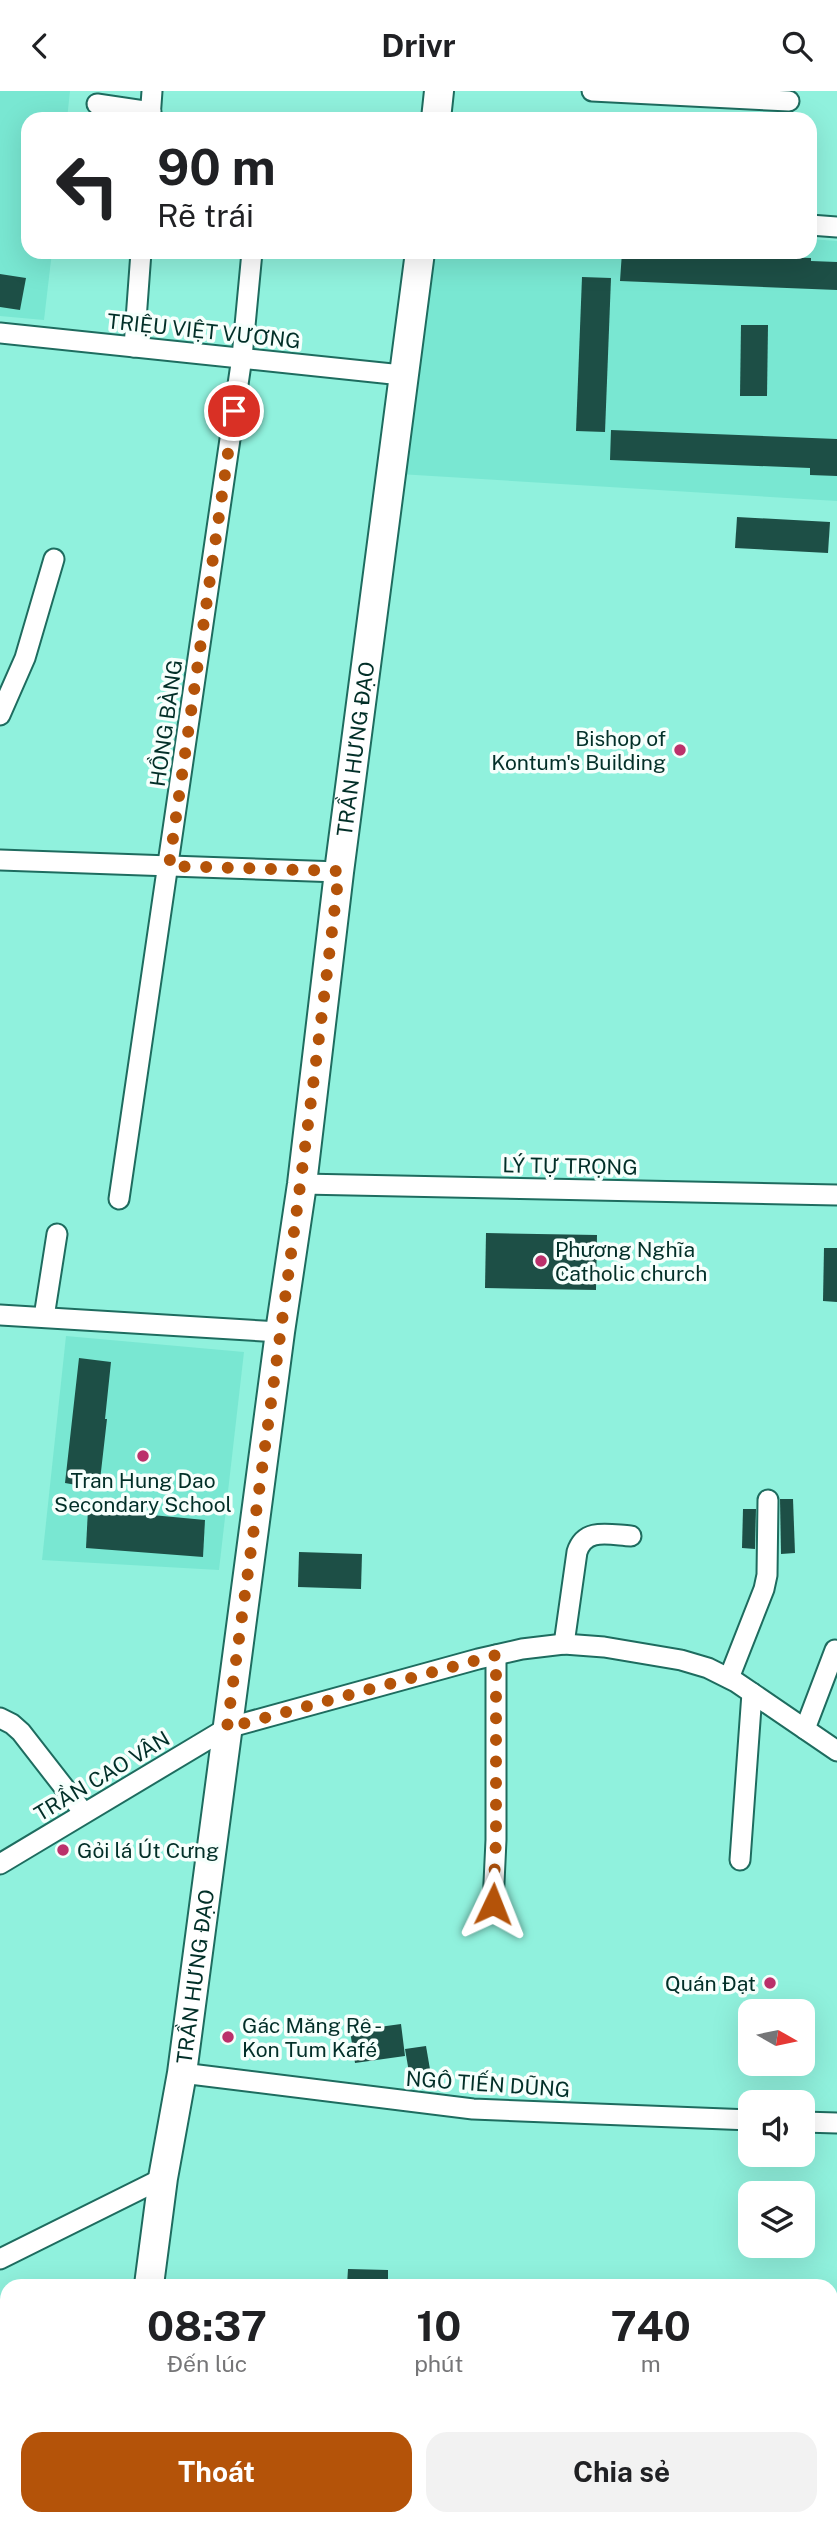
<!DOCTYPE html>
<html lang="vi">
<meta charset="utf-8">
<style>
body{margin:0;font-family:"Public Sans",sans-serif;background:#f2f2f2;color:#202124;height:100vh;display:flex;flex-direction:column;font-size:26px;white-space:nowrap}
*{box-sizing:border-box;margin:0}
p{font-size:23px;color:#757577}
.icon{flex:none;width:38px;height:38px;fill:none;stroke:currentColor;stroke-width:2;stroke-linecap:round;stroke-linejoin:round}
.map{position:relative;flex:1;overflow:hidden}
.panel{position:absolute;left:0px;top:2188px;width:838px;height:247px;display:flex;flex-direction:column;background:#fff;border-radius:21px 21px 0 0;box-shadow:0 7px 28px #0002}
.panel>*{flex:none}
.guide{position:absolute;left:21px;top:21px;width:796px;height:147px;border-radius:21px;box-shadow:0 7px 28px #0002;background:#fff;color:#202124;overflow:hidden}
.needle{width:46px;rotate:99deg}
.tools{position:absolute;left:738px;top:1908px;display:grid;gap:14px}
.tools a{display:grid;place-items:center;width:77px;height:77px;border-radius:14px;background:#fff;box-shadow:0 7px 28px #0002;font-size:35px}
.pin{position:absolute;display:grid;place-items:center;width:60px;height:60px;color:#fff;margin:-30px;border:4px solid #fff;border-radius:50%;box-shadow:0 2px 7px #0007}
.me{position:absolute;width:77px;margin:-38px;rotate:2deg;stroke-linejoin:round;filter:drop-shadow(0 0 5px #0008)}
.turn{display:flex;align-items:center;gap:24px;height:147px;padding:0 21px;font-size:32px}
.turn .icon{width:91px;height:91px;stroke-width:2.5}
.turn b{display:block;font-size:49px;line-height:60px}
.eta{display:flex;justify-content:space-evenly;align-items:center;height:119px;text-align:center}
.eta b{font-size:42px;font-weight:700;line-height:49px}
.button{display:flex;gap:14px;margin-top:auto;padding:14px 21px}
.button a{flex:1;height:80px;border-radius:21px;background:#b45309;color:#fff;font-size:28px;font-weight:700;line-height:80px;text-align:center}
.button a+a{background:#f2f2f2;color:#202124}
header{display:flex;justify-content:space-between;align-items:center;height:91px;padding:0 21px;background:#fff;font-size:32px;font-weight:700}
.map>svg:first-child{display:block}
</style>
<header><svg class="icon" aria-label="back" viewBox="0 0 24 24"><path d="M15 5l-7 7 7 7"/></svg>Drivr<svg class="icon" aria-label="search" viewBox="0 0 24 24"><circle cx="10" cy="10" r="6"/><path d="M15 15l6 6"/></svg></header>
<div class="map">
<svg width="837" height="2433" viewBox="0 0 837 2433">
<rect width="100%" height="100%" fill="#90f1dd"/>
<!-- built -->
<g fill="#79e7d2">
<polygon points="0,0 70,0 67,28 28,28 28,161 52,161 44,229 0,225"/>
<polygon points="810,148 837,150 837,410 399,383 421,161 810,161"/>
<polygon points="66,1245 244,1261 219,1479 42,1469"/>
</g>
<!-- building -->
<g fill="#1d4f46">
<polygon points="622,161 811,167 811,170 837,171 837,199 620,190"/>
<polygon points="0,183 26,187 20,219 0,216"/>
<polygon points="582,186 611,187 605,341 576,340"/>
<polygon points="741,234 768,234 767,305 740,305"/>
<polygon points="611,339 837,348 837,385 810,384 810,377 610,369"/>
<polygon points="737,426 830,431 828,462 735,457"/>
<polygon points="486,1142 597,1144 596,1199 485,1197"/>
<polygon points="824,1157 837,1157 837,1211 823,1210"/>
<polygon points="79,1267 111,1271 105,1328 107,1328 99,1398 65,1392"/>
<polygon points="780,1408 793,1408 795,1462 781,1463"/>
<polygon points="88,1418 205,1429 203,1466 86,1457"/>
<polygon points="743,1418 756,1418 755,1458 742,1457"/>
<polygon points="299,1461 362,1463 361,1498 298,1496"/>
<polygon points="401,1933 405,1965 355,1972 350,1940"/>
<polygon points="426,1955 432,1990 411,1993 405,1958"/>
<polygon points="348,2178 388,2179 388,2194 347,2194"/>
</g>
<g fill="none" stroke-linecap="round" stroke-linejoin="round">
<defs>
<g id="street">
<polyline points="592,0 789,10"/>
<polyline points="97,13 151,21"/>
<polyline points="150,28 152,0"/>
<polyline points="810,134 837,136"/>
<polyline points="0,242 402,284"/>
<polyline points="134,256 141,161"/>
<polyline points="0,624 25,567 54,468"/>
<polyline points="0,769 339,781"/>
<polyline points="302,1093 837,1104"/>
<polyline points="119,1108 242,266 252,161"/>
<polyline points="0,1224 280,1241"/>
<polyline points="44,1226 57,1143"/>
<path d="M 564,1553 L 577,1461 C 585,1436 610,1444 631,1445"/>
<polyline points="729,1587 764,1498 767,1484 768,1409"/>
<polyline points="0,1627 12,1633 21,1641 84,1722"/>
<polyline points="805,1638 835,1559"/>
<polyline points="740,1769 752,1602"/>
<polyline points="0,1773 227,1637 478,1568 522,1558 564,1553 604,1556 681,1569 708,1577 736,1591 837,1660"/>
<polyline points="493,1813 496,1749 496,1564"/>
<polyline points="182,1982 473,2018 751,2029"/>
<polyline points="803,2031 837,2032"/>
<polyline points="0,2168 163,2087"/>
</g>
<g id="secondary">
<polyline points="436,28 439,0"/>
<path id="s1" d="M 149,2194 L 163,2087 L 182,1982 L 280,1241 L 302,1093 L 339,781 L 420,161"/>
<polyline points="119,2433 120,2427"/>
</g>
</defs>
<!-- street casing -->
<use href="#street" stroke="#1e6c5f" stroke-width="23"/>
<!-- secondary casing -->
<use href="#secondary" stroke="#1e6c5f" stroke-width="32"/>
<!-- street -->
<use href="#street" stroke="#fff" stroke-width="19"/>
<!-- secondary -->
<use href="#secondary" stroke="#fff" stroke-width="28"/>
</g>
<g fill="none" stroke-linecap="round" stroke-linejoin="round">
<!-- route -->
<path stroke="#b45309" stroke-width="12" stroke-dasharray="0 21.6" d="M 234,320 L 169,775 L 339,780 C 306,1067 265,1351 227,1637 L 496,1564 L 496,1749 L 493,1813"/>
</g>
<!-- markers -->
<g fill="#bb316b" stroke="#f6fffc" stroke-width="2.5">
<circle cx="680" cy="659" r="7"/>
<circle cx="541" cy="1170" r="7"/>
<circle cx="143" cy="1365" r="7"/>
<circle cx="63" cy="1759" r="7"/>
<circle cx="770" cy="1892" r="7"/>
<circle cx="228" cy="1946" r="7"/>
</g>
<g text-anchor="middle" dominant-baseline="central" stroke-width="7" stroke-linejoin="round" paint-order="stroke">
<!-- street labels -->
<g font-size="21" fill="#022f28" stroke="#f6fffc">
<text transform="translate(204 240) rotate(6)">TRIỆU VIỆT VƯƠNG</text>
<text transform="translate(166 632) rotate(-82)">HỒNG BÀNG</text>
<text stroke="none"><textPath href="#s1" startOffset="1550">TRẦN HƯNG ĐẠO</textPath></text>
<text transform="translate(570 1075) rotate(1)">LÝ TỰ TRỌNG</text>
<text transform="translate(102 1685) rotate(-31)">TRẦN CAO VÂN</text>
<text stroke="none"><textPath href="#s1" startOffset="312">TRẦN HƯNG ĐẠO</textPath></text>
<text transform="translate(488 1993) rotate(4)">NGÔ TIẾN DŨNG</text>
</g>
<!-- poi labels -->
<g font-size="21" fill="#022f28" stroke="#f6fffc" text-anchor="start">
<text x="666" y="647" text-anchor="end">Bishop of<tspan x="666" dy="24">Kontum's Building</tspan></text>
<text x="555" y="1158">Phương Nghĩa<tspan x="555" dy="24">Catholic church</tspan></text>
<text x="143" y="1389" text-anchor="middle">Tran Hung Dao<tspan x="143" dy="24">Secondary School</tspan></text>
<text x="77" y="1759">Gỏi lá Út Cưng</text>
<text x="756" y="1892" text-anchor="end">Quán Đạt</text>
<text x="242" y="1934">Gác Măng Rê -<tspan x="242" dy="24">Kon Tum Kafé</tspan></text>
</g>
</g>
</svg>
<div class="tools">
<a><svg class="needle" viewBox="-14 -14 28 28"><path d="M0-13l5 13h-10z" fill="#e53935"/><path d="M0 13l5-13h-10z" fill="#757577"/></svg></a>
<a><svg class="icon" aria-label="sound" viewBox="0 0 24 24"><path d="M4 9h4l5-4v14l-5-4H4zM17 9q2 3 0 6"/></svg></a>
<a><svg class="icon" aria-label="layers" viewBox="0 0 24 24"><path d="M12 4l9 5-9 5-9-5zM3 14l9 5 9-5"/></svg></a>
</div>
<div class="pin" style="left:234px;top:320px;background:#d93025"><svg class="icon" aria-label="arrive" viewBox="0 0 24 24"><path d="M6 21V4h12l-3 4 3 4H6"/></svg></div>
<svg class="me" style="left:493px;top:1813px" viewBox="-20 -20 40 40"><path d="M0-17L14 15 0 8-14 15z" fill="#b45309" stroke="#fff" stroke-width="4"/></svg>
<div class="guide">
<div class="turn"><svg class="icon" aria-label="left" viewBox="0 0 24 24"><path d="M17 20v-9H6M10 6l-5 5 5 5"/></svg><div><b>90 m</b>Rẽ trái</div></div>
</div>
<section class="panel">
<div class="eta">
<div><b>08:37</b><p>Đến lúc</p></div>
<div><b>10</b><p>phút</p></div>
<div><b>740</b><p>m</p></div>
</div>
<div class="button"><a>Thoát</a><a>Chia sẻ</a></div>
</section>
</div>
